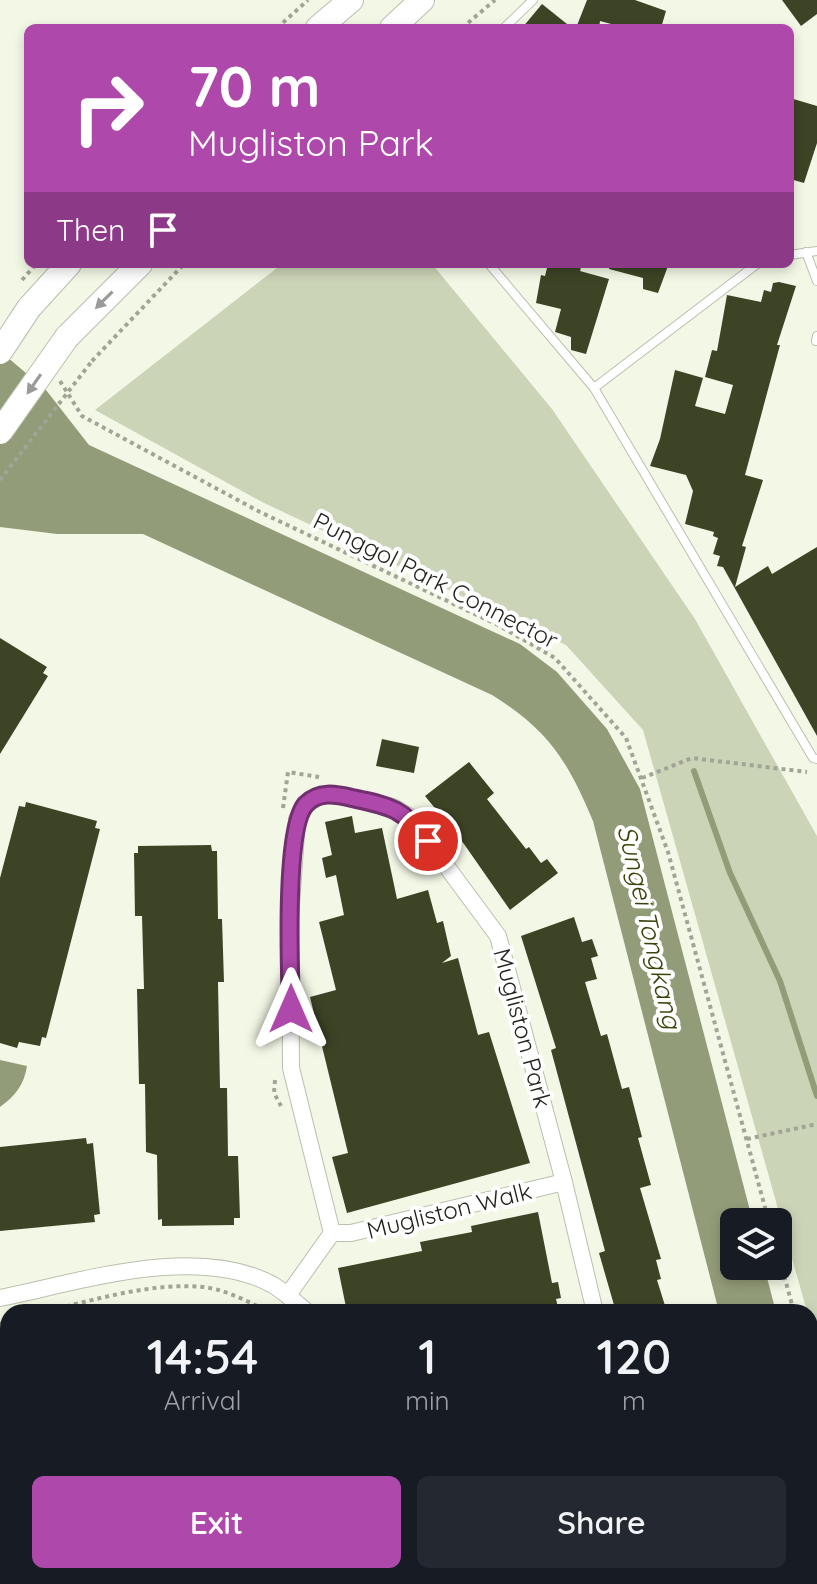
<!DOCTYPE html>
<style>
body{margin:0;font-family:Quicksand,sans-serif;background:#242831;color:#f1f3f6;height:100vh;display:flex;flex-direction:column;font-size:30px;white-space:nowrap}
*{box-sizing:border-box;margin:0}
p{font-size:26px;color:#9ea1a6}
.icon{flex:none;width:44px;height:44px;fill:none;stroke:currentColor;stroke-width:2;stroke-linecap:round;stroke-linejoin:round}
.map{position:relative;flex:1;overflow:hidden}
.details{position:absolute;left:0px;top:1304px;width:818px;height:280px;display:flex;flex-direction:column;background:#171b24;border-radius:24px 24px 0 0;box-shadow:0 4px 12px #0003}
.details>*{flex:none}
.banner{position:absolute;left:24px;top:24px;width:770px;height:244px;border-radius:12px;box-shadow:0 4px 12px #0003;background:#af48ab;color:#fff;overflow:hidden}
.fabs{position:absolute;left:720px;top:1208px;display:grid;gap:16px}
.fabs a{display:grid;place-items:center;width:72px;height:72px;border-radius:12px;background:#171b24;box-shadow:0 4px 12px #0003;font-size:40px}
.pin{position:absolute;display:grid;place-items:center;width:68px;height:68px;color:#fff;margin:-34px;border:4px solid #fff;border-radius:50%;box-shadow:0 2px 8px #0007}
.me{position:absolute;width:88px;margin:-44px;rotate:0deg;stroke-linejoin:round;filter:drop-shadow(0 0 6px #0008)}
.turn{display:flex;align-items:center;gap:28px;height:168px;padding:0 32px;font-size:36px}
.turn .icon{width:104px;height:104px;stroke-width:2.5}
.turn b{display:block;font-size:56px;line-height:68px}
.then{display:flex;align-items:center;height:76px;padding:0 32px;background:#0003;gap:16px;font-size:30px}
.eta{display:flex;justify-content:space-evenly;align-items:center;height:136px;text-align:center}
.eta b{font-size:48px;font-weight:600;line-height:56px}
.cta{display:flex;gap:16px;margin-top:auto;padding:16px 32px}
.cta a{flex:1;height:92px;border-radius:12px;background:#af48ab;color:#fff;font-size:32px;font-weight:600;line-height:92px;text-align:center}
.cta a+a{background:#242831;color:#f1f3f6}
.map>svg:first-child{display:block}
</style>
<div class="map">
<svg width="817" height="1584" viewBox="0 0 817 1584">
<rect width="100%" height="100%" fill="#f3f8e6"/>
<!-- green -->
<g fill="#ccd4b7">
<polygon points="282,264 432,264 552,409 695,619 817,836 817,1347 643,730 566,645 262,502 95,410"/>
<polygon points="537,1576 692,1576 699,1583 547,1584"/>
</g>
<!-- water -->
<g fill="#939c79">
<path d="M 0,351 L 46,390 L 89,445 L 520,644 L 557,672 L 607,729 L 640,789 L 753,1222 L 734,1222 L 734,1266 L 764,1266 L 776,1312 L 719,1312 L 593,821 C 568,761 548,730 492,695 L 143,534 L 57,534 L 0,527 Z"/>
<path d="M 0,1060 L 27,1066 C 24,1085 15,1096 0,1107 Z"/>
<polygon points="810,1410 817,1418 817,1499 810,1491"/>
</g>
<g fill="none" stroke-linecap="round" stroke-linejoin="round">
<!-- stream -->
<polyline stroke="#939c79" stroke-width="6" points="694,771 730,873 780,981 817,1096"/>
</g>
<!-- building -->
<g fill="#3d4425">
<polygon points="587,0 635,0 666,11 661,28 626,28 600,21 599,28 576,28"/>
<polygon points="782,0 817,0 817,14 801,26"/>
<polygon points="542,4 572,28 522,28"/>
<polygon points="790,98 817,106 817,143 804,183 790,179"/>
<polygon points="548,264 582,264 580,271 609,279 586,354 571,350 571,337 555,332 561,309 536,303 541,275 545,276"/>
<polygon points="610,264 658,264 668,266 658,293 643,289 643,278 609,269"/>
<polygon points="779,282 796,286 777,345 780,345 745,475 763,480 742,546 746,547 735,587 768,566 772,574 817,547 817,736 723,567 717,566 720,556 713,554 718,538 713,536 714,532 685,524 693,491 686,475 650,466 660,439 675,370 703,378 695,406 725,414 733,385 705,377 712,350 717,351 727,295 761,302 764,290 771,292 773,283"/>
<polygon points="0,638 47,667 43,673 48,676 0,754"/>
<polygon points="382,739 419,747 414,773 376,766"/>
<polygon points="469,762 494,793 487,799 526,849 529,847 541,863 547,859 558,873 510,910 464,844 425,796"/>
<polygon points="26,802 97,821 95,828 100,829 46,1038 42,1037 40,1046 19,1042 17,1048 0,1043 0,878 19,806 25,807"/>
<polygon points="352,816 355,833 382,828 397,899 428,890 437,923 443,921 451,956 442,963 458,958 478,1035 489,1032 530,1163 347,1213 332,1157 348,1153 310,997 336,990 319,922 344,915 336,875 326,878 322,858 332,855 325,822"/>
<polygon points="211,845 212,851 217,851 218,919 222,919 224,982 218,982 220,1088 227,1088 228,1156 238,1156 240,1218 234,1218 234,1225 162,1226 162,1219 158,1220 157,1155 146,1152 145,1084 139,1084 137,989 144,989 142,916 135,916 134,853 138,853 138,846"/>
<polygon points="574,917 582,942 592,939 598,956 591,958 597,979 585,982 601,1036 607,1034 622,1089 629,1087 642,1137 638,1138 651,1185 640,1188 661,1259 656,1260 661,1279 657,1280 667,1312 616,1312 599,1253 605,1251 551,1050 556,1048 521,936"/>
<polygon points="86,1138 87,1144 93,1143 100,1214 94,1215 95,1222 0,1231 0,1147"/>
<polygon points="538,1212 552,1283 558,1282 561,1298 556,1299 559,1312 347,1312 338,1268 422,1251 420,1242 472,1232 471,1226"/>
</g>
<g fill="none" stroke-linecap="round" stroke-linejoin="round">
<defs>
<g id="service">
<polyline points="504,28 533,0"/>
<polyline points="806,252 817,281"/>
<polyline points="790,255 817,251"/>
<polyline points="489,264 594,388 813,758 817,759"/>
<polyline points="816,341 817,336"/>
<polyline points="594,388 757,264"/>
</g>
<g id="minor">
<polyline points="332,1233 291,1068 290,920 297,819 306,805 318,796 333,794 393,807 410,817 498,936 564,1182 595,1312"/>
<polyline points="332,1233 351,1233 564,1182"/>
<polyline points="288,1295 332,1233"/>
<path d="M 0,1298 C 80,1282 197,1243 273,1285 C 285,1292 296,1303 307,1312"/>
<polyline points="510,1576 519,1584"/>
<polyline points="722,1576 727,1584"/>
<polyline points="220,1584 230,1576"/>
</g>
<g id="primary">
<polyline points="318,28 351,0"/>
<polyline points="392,28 422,0"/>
<polyline points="29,308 69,264"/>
<polyline points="67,337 140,264"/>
</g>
</defs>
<!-- service casing -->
<use href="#service" stroke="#babfae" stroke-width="10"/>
<!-- minor casing -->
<use href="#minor" stroke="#babfae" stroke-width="18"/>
<!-- primary casing -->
<use href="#primary" stroke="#babfae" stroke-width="26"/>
<!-- path -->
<g stroke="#a1a597" stroke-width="4" stroke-dasharray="4 4" stroke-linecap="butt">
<polyline points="277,28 308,0"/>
<polyline points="462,28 495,0"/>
<polyline points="22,280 36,264"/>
<polyline points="92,361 184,264"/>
<polyline points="60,381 82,416 260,512 498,625 555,658 626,738 668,852 769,1222"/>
<polyline points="642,778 692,758 807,772"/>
<polyline points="283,808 288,772 319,777"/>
<polyline points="275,1080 274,1093 281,1106"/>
<polyline points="747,1139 817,1124"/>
<polyline points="778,1253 794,1312"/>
<path d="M 43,1312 C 94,1300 152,1282 204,1287 C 227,1290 249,1302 269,1312"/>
<polyline points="0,1324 8,1321"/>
<polyline points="810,1365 817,1380"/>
<polyline points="448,1576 487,1584"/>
<polyline points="615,1576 617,1584"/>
<polyline points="698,1576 702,1584"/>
<polyline points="195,1584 205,1576"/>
</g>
<!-- service -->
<use href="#service" stroke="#fff" stroke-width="8"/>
<!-- minor -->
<use href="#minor" stroke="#fff" stroke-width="16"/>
<!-- primary -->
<use href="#primary" stroke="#fff" stroke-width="24"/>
<defs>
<g id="primary-bridge">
<polyline points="0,352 29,308"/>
<polyline points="0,432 67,337"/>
</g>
</defs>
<!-- primary-bridge casing -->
<use href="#primary-bridge" stroke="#babfae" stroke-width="26" stroke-linecap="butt"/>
<!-- path-bridge -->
<polyline stroke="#a1a597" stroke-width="4" stroke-dasharray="4 4" stroke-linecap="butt" points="0,480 92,361"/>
<!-- primary-bridge -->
<use href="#primary-bridge" stroke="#fff" stroke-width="24"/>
</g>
<!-- one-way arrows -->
<defs><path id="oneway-solid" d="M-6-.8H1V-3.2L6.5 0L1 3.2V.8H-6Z" transform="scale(2)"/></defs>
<g fill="#9a9b98">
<use href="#oneway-solid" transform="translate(104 300) rotate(135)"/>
<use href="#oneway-solid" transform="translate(34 384) rotate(125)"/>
</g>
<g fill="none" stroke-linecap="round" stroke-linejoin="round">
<defs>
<path id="route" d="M 291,1009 C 290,973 284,827 306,804 C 319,791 335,794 352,798 C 390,806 403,808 428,841"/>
</defs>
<!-- route casing -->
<use href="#route" stroke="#722f6f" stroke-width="20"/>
<!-- route -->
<use href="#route" stroke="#af48ab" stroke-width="14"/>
</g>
<g text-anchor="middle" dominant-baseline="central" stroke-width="8" stroke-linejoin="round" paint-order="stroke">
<!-- street labels -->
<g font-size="24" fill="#1f211b" stroke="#fff">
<text transform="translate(436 580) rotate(27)">Punggol Park Connector</text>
<text transform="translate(523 1028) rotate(75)">Mugliston Park</text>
<text transform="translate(449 1210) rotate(-14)">Mugliston Walk</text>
</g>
<!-- water labels -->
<g font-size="26" font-style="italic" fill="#3b450b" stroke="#fff">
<text transform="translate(650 927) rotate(77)">Sungei Tongkang</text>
</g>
</g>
</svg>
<div class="fabs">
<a><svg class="icon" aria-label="layers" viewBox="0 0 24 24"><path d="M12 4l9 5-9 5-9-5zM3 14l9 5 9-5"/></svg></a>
</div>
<div class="pin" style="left:428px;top:841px;background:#d93025"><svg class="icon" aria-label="arrive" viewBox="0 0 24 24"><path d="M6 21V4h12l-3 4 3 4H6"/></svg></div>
<svg class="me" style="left:291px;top:1009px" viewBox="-20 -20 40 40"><path d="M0-17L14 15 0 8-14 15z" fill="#af48ab" stroke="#fff" stroke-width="4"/></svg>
<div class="banner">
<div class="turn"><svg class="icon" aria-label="right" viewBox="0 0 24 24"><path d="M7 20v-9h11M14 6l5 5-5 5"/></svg><div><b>70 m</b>Mugliston Park</div></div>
<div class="then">Then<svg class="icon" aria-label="arrive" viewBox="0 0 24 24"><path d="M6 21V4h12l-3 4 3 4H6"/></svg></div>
</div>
<section class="details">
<div class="eta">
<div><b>14:54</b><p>Arrival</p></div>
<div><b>1</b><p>min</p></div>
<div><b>120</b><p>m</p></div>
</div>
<div class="cta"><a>Exit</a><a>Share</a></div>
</section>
</div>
